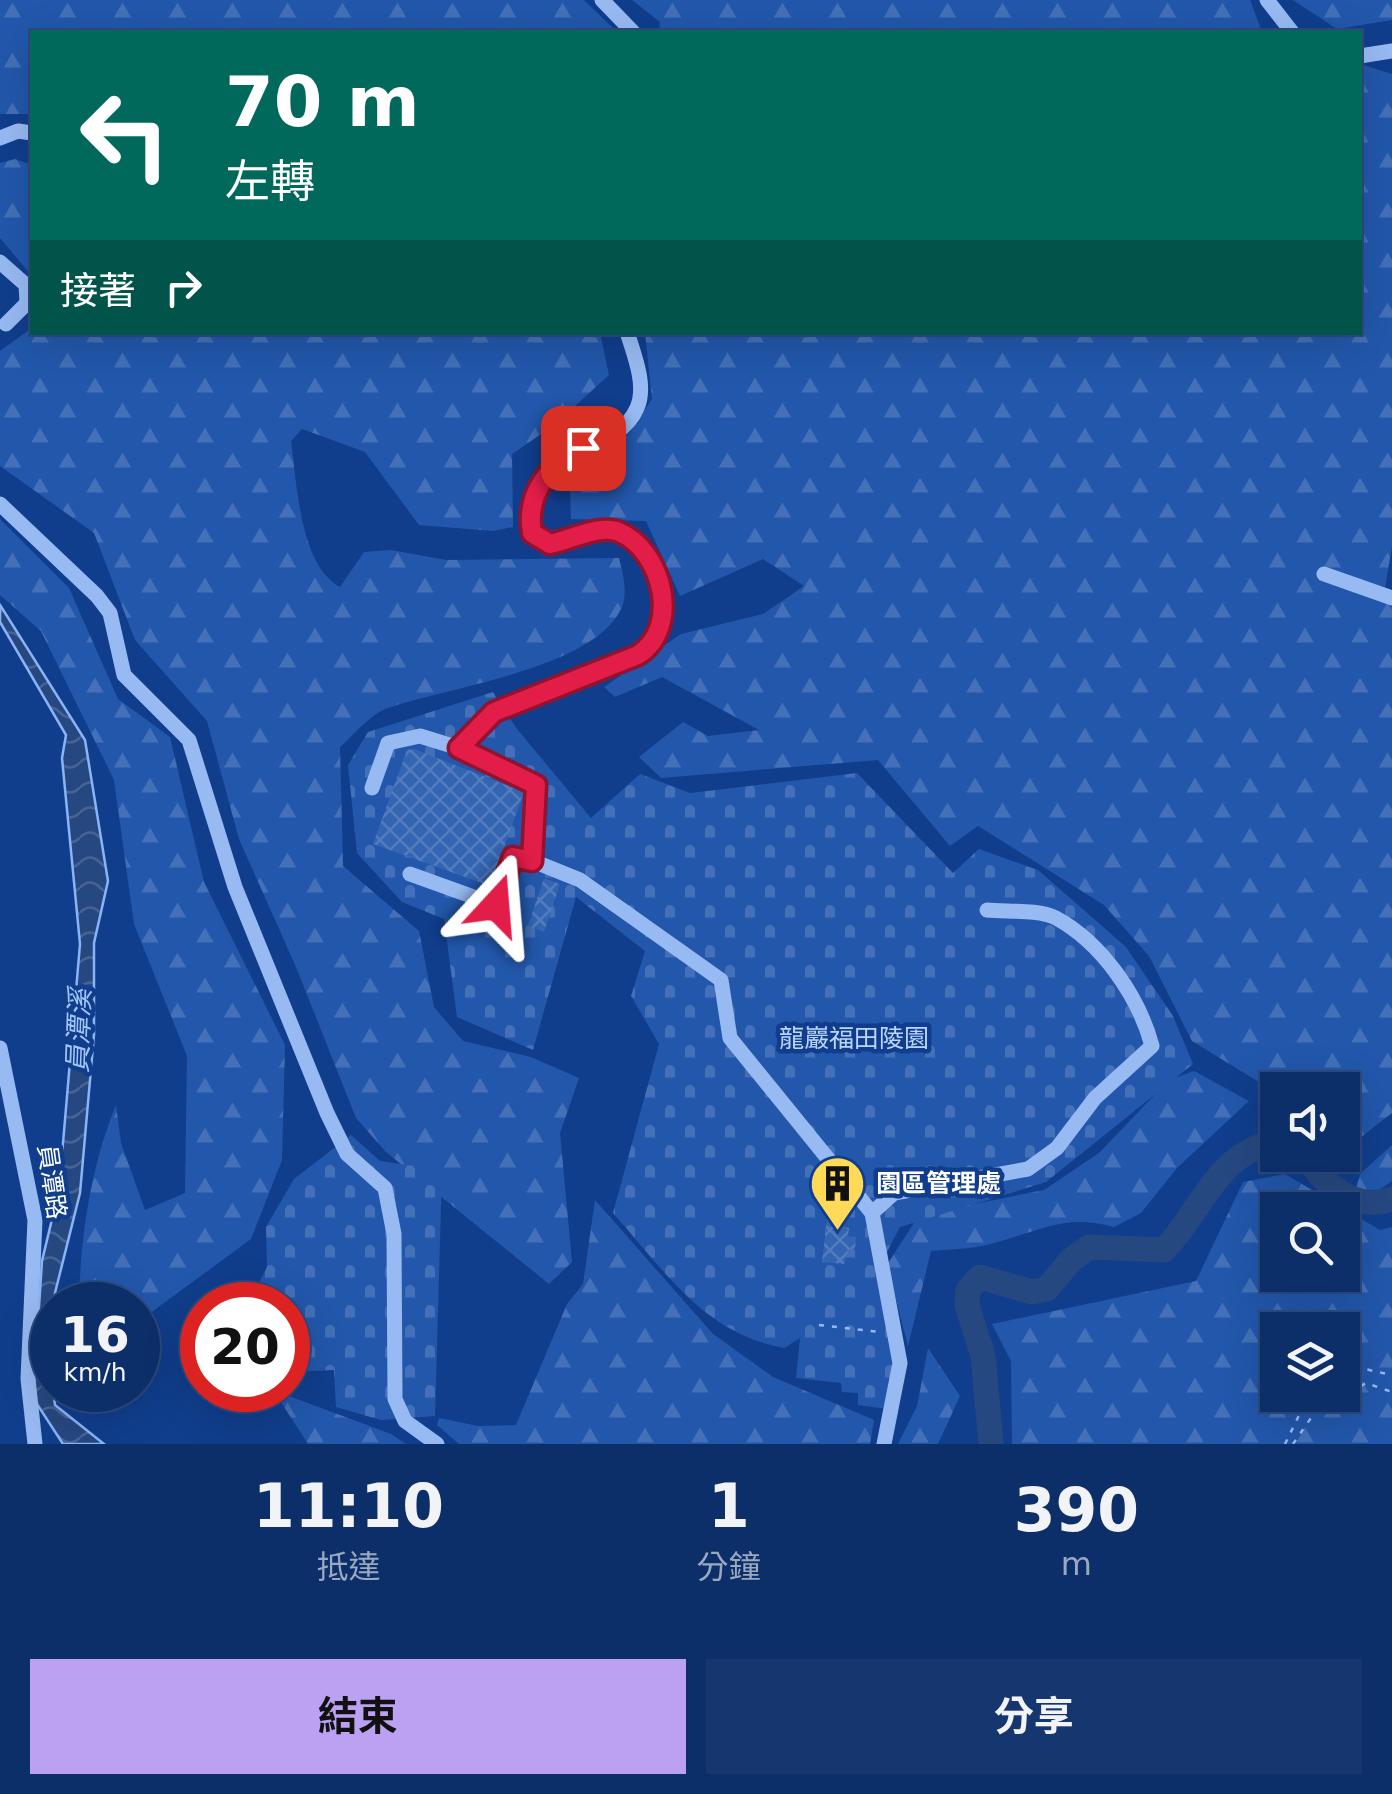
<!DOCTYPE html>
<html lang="zh-TW">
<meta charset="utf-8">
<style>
body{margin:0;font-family:"DejaVu Sans","Noto Sans TC",sans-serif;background:#15366f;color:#f1f3f6;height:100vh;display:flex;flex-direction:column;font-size:38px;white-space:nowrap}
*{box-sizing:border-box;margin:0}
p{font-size:32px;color:#9aa8c0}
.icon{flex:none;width:55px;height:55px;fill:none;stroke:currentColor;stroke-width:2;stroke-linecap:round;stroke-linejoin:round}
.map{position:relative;height:1444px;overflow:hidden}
.drawer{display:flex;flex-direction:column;background:#0c2e69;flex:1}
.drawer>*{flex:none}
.top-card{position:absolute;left:30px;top:30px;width:1332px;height:305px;border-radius:0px;box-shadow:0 10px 40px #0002,0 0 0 2px #2c4a7d;background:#00695c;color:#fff;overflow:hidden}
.controls{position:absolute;left:1260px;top:1072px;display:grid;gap:20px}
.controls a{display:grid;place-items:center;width:100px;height:100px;border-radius:0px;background:#0c2e69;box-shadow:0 10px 40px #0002,0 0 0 2px #2c4a7d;font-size:50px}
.speed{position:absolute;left:30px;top:1282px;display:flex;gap:20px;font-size:50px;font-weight:700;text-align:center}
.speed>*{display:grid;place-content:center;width:130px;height:130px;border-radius:50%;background:#0c2e69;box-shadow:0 10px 40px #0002,0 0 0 2px #2c4a7d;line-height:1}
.speed small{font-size:25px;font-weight:400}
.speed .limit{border:15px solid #d22;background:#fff;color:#111}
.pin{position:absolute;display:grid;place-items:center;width:85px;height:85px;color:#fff;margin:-42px;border-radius:20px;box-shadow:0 5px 15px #0006}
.me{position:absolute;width:110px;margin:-55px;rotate:19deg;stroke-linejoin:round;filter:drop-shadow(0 0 8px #0008)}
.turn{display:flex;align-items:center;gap:35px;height:210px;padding:0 30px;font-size:45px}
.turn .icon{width:130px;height:130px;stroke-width:2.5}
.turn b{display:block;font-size:70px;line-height:85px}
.then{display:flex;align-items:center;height:95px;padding:0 30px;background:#0003;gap:20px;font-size:38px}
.eta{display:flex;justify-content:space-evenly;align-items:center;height:170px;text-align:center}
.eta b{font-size:60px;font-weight:700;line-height:70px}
.cta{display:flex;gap:20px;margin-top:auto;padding:20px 30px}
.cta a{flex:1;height:115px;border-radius:0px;background:#bca0f2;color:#111;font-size:40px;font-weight:700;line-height:115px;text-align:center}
.cta a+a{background:#15366f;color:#f1f3f6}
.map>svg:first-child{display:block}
</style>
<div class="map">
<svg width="1392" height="1444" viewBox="0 0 1392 1444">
<defs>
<pattern id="forest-firs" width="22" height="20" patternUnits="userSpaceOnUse" patternTransform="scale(2.5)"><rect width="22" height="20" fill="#2257ab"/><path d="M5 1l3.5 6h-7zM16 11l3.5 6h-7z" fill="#4370b8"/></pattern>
<pattern id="cemetery-stones" width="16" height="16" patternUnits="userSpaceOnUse" patternTransform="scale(2.5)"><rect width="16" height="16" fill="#2257ab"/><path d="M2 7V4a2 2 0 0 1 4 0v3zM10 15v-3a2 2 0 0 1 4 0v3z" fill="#4370b8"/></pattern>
<pattern id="water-waves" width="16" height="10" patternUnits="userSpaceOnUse" patternTransform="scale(2.5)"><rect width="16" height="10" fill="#264881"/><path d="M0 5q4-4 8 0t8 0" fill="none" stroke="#476394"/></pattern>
<pattern id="building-cross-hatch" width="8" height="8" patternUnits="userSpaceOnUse" patternTransform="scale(2.5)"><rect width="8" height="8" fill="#3465b3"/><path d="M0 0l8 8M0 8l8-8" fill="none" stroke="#527cbe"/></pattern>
</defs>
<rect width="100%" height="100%" fill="#103e8c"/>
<!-- forest -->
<g fill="url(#forest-firs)" fill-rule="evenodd">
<polygon points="0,0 584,0 617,32 32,32 32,114 0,114"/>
<polygon points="632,0 1250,0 1262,32 659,32 660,22"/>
<polygon points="1293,0 1392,0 1392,20 1337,29"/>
<polygon points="1360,64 1392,74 1392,546 1384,594 1392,606 1392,1113 1356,1141 1343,1133 1342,1090 1277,1093 1192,1041 1149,956 1104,905 978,826 950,846 878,760 661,778 639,757 683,722 708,736 759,730 662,677 615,697 604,687 681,634 763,614 804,586 763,559 680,596 646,521 571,519 570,486 630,432 652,399 645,333 1360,332"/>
<polygon points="15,159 32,165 32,276 0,238 0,163"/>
<path d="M 32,328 L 32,332 L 600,333 L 609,375 L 553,426 L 512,454 L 513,527 L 493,531 L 419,525 L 365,452 L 302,429 L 291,441 C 297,482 299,565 340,587 L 364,552 L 391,550 L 446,560 L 619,558 C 623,574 629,596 620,611 C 590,669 445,688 388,708 C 370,714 354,735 340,747 L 343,866 L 419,931 L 434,1007 L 463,1041 L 531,1057 L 579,1078 L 560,1133 L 572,1262 L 549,1284 L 386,1152 L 356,1118 L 296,967 L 239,839 L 207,721 L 135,640 L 94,533 L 0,466 L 0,351 Z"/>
<path d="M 0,519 L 69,588 L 118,699 L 170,737 L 204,882 L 285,1045 L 282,1160 L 251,1239 L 138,1322 L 138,1305 L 79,1305 C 80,1238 91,1166 116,1105 L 121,1143 L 145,1210 L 185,1193 L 187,1056 L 134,924 L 114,780 L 41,631 L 0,595 Z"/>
<path d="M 1194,1071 L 1249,1101 L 1177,1168 L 1141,1213 L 1114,1227 C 1066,1213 1039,1231 994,1243 C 974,1249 952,1249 931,1251 L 908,1346 L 887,1265 L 919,1215 L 1044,1190 L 1099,1153 L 1169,1080 Z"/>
<polygon points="1392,1145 1392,1181 1370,1196 1356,1188 1360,1174"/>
<path d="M 1285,1174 L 1380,1230 L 1392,1227 L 1392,1444 L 1012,1444 L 1011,1361 L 992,1324 L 1196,1281 L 1243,1182 ZM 1278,1210 L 1342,1210 L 1342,1275 L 1278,1275 ZM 1278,1330 L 1342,1330 L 1342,1395 L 1278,1395 Z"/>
<polygon points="595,1200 713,1334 773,1377 874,1420 870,1444 459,1444 437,1425 439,1418 478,1426 516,1425 567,1304 583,1284"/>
<polygon points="928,1348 960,1396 938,1444 898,1444 917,1406"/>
<polygon points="273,1390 391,1434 406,1444 308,1444"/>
</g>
<!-- cemetery -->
<g fill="url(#cemetery-stones)">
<path d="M 493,692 L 517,729 L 591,818 L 640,774 L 690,793 L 857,773 L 953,873 L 979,849 L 1038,870 L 1126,947 L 1173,1016 L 1193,1064 L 1046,1182 L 900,1227 L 878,1269 L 894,1363 L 887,1409 L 858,1405 L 858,1393 L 842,1392 L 841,1383 L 796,1378 L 800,1338 L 784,1348 C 703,1333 665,1271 613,1213 L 659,1044 L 631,996 L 645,951 L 576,897 L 533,1050 L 457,1017 L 444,919 L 402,902 L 357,853 L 348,765 L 368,732 Z"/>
<polygon points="351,1135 380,1161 442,1170 435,1416 381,1420 336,1407 334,1370 288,1372 288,1305 248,1305 267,1267 266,1227 294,1179"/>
</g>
<!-- water -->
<polygon fill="url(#water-waves)" stroke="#89b4f6" stroke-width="2.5" points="0,605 85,740 108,881 94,943 94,1035 80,1193 52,1305 50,1365 55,1405 104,1444 63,1444 33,1398 42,1261 59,1190 80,944 62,758 66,735 0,622"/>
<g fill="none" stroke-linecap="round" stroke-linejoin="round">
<!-- river -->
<g stroke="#264881" stroke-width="25">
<path d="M 1306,1155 C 1323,1185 1355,1212 1392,1199"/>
<path d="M 991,1444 L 983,1356 L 967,1305 L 968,1290 L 980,1277 L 1032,1292 L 1047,1289 L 1071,1260 L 1089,1247 L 1164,1250 C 1203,1210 1215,1153 1278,1141"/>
</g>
</g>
<!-- building -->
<g fill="url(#building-cross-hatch)">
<polygon points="414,749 524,792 490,886 373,844 407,750"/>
<polygon points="544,878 560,884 544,932 528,926"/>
<polygon points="830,1195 847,1200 844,1227 849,1228 848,1236 856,1237 855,1250 849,1249 844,1264 822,1262"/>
</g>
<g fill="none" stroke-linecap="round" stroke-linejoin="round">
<!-- path -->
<g stroke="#97baf2" stroke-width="2.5" stroke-dasharray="5 8" stroke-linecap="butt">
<polyline points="819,1325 879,1332"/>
<polyline points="1342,1364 1392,1375"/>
<polyline points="1285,1444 1309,1395"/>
<polyline points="1293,1444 1313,1415 1366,1383 1392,1392"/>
</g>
<!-- minor -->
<g stroke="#97baf2" stroke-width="15">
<polyline points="602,0 633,32"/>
<polyline points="1267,0 1292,32"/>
<polyline points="1360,56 1392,51"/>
<polyline points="0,138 18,131 32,133"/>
<polyline points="0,262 26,285 27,303 6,324"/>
<polyline points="0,504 97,596 110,613 124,675 189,740 235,887 327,1113 347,1154 385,1188 394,1234 395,1399 405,1421 437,1444"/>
<polyline points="1324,574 1392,598"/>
<path d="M 459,748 L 494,712 L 638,655 C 649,648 659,641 663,627 C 672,596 647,537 613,530 C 587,525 565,549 538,541 C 529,529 531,518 533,504 C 545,440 616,456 637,408 C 647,386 634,354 627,332"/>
<polyline points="372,788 388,743 420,736 459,748 536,785 533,861 580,880 721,980 730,1038 872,1213 900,1363 884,1444"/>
<polyline points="410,874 496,905 513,857 533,861"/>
<polyline points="0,1048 35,1220 28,1379 35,1444"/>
<path d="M 872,1213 L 894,1193 L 1028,1169 L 1057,1148 L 1095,1098 L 1152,1046 C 1139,997 1102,943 1056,918 C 1039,909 1006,912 987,910"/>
</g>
</g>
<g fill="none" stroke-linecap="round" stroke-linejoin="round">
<defs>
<path id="route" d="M 496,905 L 513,857 L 532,861 L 536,785 L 459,748 L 494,712 L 638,655 C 682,627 662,550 619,532 C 600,524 570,540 550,544 L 532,533 C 525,494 550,463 583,448"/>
</defs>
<!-- route casing -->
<use href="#route" stroke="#92132f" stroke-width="25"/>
<!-- route -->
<use href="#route" stroke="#e11d48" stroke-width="18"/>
</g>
<!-- icons -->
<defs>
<symbol id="building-pin" viewBox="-11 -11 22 30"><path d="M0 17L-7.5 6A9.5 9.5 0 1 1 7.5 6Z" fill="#ffda58" stroke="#103e8c"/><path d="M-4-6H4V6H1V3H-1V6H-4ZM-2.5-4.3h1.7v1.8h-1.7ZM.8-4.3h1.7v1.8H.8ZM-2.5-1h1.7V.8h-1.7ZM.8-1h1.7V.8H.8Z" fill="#111"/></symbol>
</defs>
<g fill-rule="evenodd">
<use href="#building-pin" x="806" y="1152" width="63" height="86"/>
</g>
<g text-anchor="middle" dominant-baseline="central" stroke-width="9" stroke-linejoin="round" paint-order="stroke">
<!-- park labels -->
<g font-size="25" fill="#bed6fd" stroke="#103e8c">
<text x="854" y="1038">龍巖福田陵園</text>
</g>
<!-- street labels -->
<g font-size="25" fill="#fff" stroke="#103e8c">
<text transform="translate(52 1182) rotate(82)">員潭路</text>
</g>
<!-- poi labels -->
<g font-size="25" font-weight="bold" fill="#fff" stroke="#103e8c" text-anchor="start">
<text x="876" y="1183">園區管理處</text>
</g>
<!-- water labels -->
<g font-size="28" font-style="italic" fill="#a3c5f9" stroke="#103e8c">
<text transform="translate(79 1031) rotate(-88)">員潭溪</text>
</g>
</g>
</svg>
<div class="controls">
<a><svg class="icon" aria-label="sound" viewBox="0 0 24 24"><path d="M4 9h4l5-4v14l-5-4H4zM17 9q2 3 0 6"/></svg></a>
<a><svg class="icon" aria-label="search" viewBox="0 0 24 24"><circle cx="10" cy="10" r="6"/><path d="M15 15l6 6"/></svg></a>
<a><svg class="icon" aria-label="layers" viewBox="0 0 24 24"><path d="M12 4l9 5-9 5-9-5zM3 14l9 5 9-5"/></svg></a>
</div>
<div class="speed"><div>16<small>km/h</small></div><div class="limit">20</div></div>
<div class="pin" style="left:583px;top:448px;background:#d93025"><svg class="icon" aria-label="arrive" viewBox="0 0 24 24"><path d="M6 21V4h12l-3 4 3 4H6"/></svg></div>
<svg class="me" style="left:496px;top:905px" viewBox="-20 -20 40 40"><path d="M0-17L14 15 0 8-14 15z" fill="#e11d48" stroke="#fff" stroke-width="4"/></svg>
<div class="top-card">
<div class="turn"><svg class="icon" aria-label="left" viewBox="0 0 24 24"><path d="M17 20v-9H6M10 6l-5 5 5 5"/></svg><div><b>70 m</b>左轉</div></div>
<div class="then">接著<svg class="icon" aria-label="right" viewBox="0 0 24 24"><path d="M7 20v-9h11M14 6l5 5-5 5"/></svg></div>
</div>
</div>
<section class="drawer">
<div class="eta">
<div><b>11:10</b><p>抵達</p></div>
<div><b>1</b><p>分鐘</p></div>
<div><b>390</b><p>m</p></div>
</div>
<div class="cta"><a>結束</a><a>分享</a></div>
</section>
